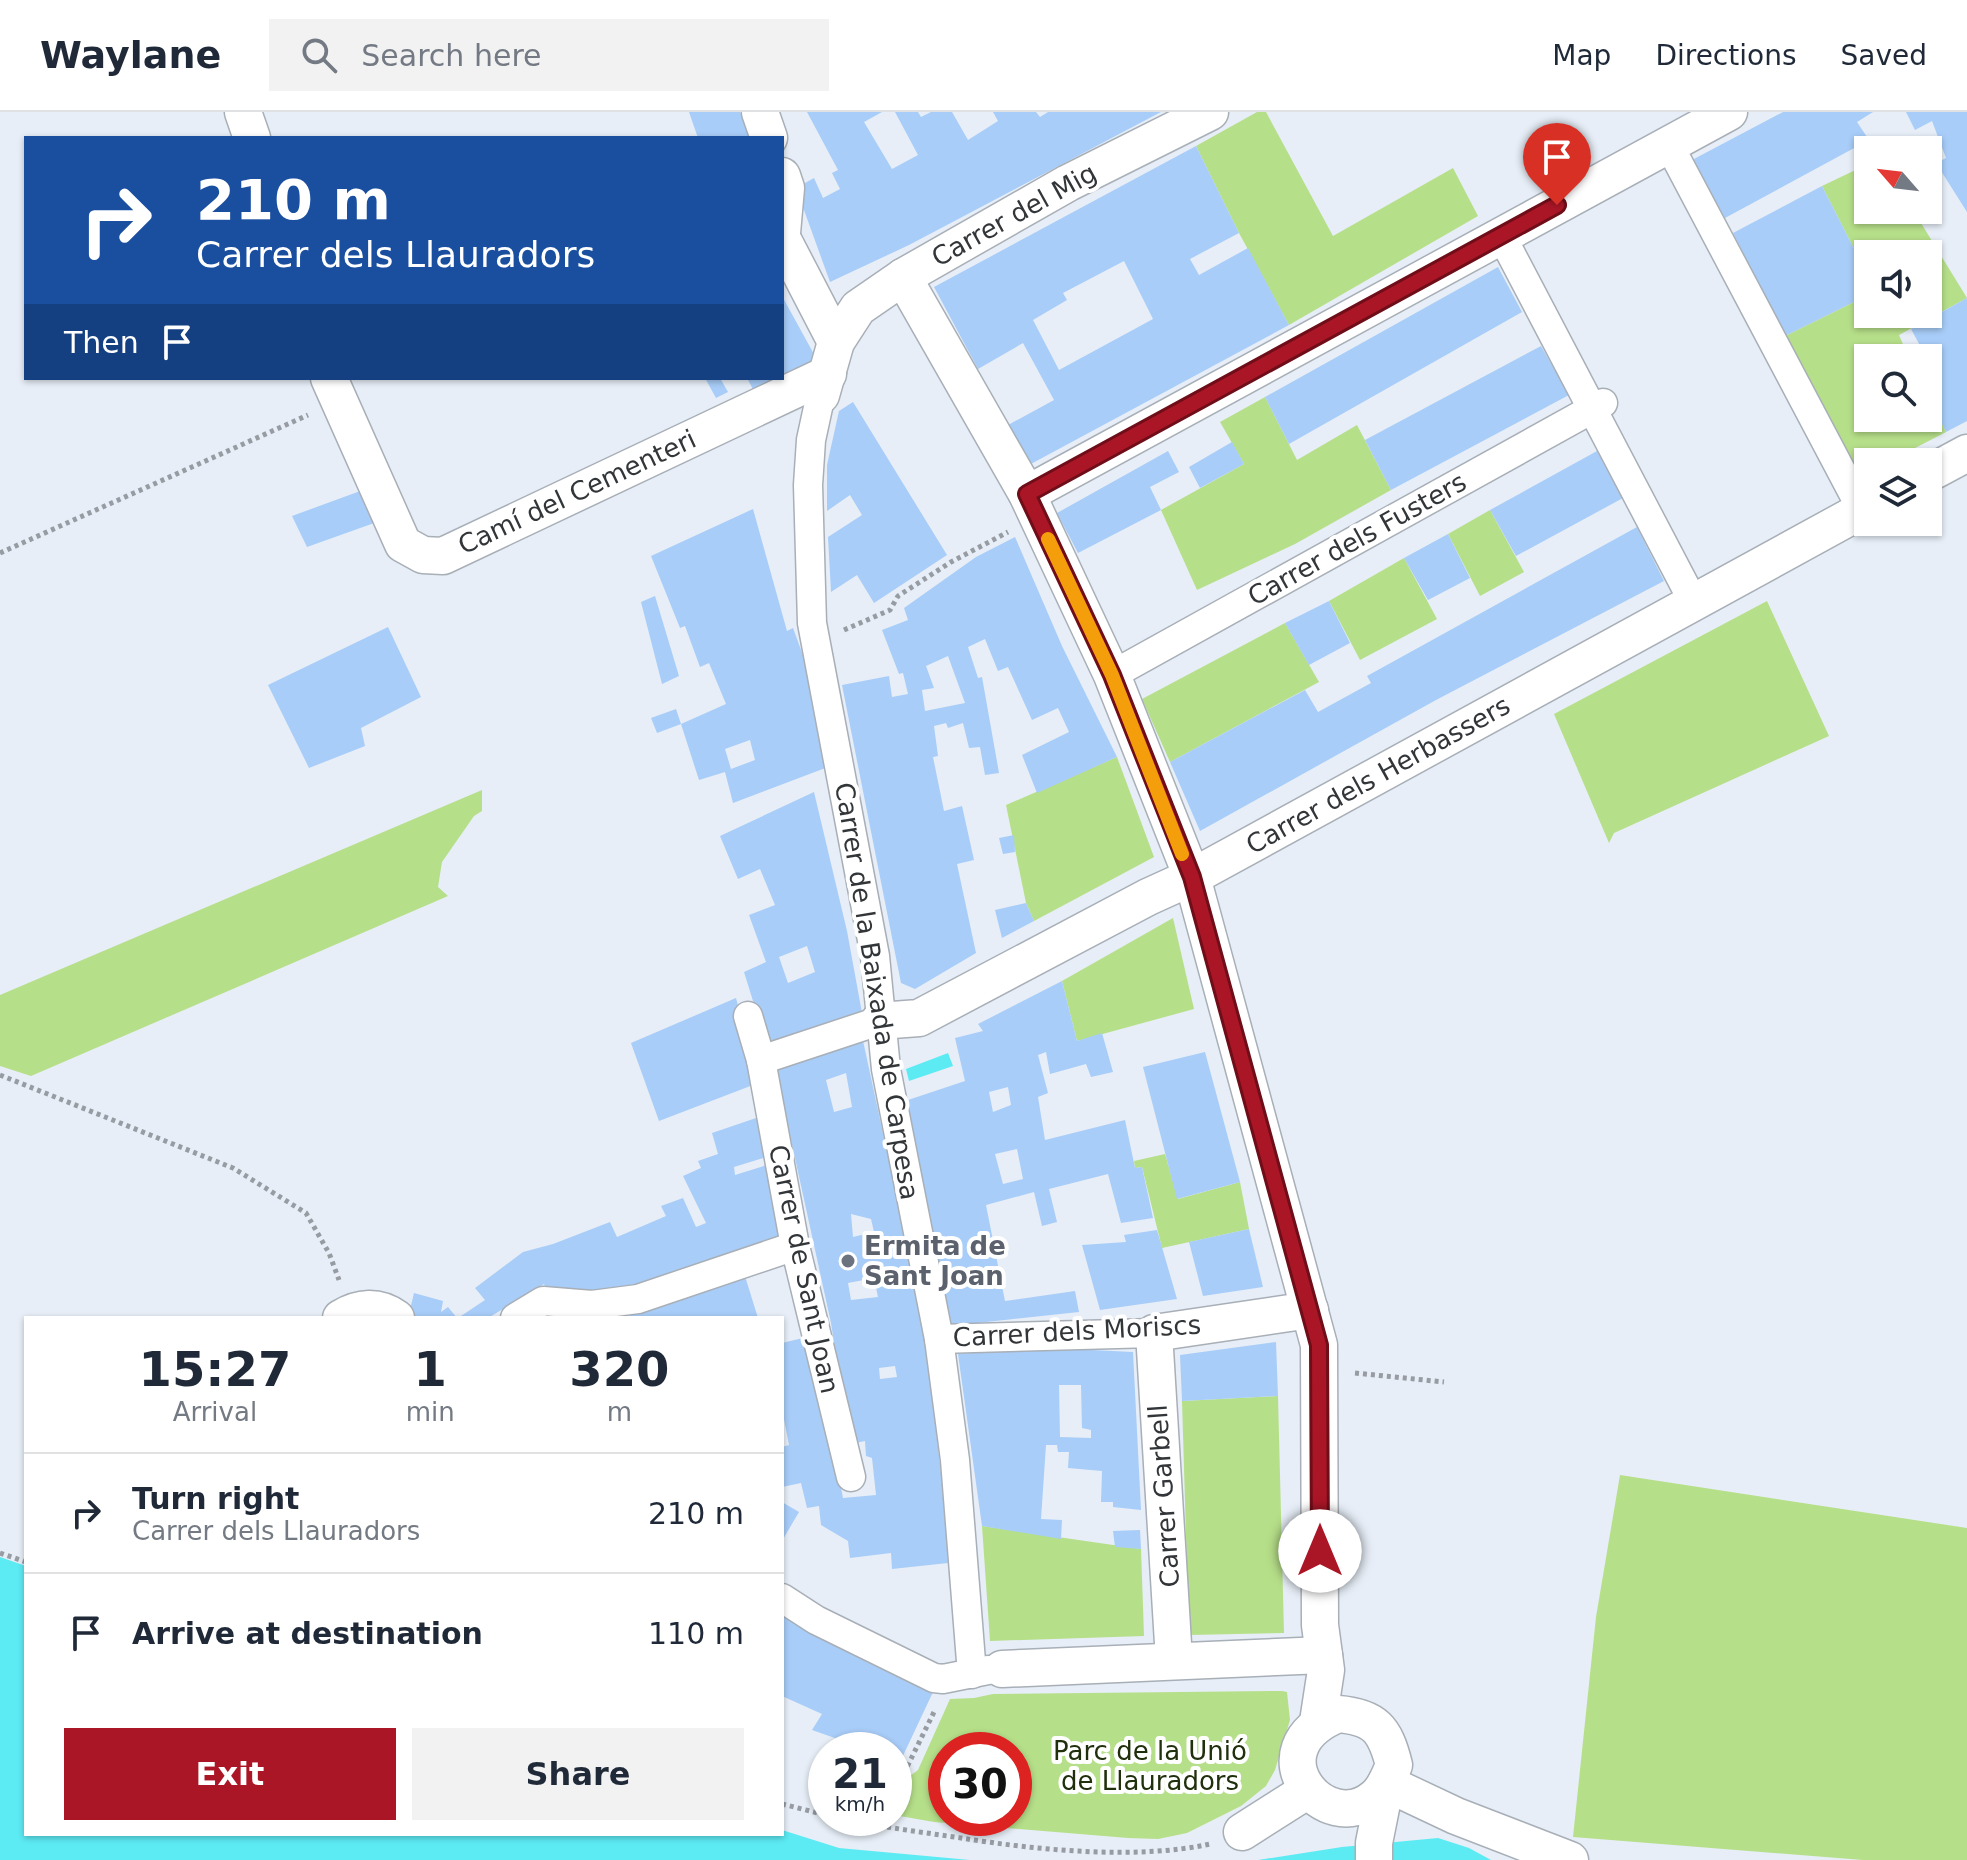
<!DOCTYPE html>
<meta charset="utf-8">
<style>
body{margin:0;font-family:"DejaVu Sans",sans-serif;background:#f2f2f3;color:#1f2937;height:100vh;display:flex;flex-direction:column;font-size:30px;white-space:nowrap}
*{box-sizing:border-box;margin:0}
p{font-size:26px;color:#747a83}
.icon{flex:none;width:44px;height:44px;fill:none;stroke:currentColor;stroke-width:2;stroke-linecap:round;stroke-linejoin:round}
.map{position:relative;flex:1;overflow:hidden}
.sheet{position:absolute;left:24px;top:1204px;width:760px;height:520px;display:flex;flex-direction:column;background:#fff;border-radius:0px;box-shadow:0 2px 6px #0004}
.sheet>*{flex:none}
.banner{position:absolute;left:24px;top:24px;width:760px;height:244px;border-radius:0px;box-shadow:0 2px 6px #0004;background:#1a4fa0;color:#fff;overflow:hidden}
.needle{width:52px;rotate:298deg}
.controls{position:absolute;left:1854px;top:24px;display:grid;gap:16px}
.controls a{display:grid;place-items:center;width:88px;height:88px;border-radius:0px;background:#fff;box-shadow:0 2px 6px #0004;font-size:40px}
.speed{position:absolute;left:808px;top:1620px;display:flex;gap:16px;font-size:40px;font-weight:700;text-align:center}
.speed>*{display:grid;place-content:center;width:104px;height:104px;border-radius:50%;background:#fff;box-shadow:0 2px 6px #0004;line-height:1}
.speed small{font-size:20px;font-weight:400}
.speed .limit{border:12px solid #d22;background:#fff;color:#111}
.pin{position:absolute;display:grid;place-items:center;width:68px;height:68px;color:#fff;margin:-82px -34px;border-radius:50% 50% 50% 0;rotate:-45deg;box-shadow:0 0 8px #0007}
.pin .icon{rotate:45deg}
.me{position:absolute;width:88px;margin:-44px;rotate:0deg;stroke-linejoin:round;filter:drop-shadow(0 0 6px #0008)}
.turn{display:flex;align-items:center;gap:28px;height:168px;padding:0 40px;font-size:36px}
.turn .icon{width:104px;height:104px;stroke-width:2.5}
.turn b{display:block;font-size:56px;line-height:68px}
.then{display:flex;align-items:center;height:76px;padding:0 40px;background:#0003;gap:16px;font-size:30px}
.eta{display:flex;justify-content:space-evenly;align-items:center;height:136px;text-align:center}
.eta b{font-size:48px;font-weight:700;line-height:56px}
.primary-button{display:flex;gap:16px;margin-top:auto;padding:16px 40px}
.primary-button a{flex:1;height:92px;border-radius:0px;background:#ab1627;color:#fff;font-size:32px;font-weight:700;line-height:92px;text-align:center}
.primary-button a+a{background:#f2f2f3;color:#1f2937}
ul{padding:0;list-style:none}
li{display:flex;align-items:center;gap:24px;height:120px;padding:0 40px;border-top:2px solid #e0e1e3}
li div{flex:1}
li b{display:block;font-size:30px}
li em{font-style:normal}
header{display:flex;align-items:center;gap:48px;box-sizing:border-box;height:112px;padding:0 40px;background:#fff;border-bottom:2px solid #e0e1e3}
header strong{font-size:38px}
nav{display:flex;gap:44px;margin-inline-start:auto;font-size:28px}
.search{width:560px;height:72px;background:#f2f2f3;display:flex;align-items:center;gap:20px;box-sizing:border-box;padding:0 28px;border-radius:0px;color:#747a83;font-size:30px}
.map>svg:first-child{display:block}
</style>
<header>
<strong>Waylane</strong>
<div class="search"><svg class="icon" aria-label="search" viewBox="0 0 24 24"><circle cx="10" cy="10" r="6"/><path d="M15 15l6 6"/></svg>Search here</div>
<nav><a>Map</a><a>Directions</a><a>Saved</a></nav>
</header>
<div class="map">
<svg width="1967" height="1748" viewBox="0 0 1967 1748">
<rect width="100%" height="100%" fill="#e7eef7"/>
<!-- green -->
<g fill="#b6df89" fill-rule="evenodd">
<polygon points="1257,0 1266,0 1333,124 1453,56 1478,104 1289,213 1239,121 1196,34"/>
<polygon points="1868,52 1868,98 1913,98 1967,186 1899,223 1909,246 1868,246 1868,306 1928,306 1928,284 1946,320 1888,350 1868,350 1868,360 1858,365 1785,224 1868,183 1868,202 1928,202 1928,142 1868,142 1868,164 1822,74"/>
<polygon points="1265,285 1297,348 1357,313 1391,378 1295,432 1197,478 1161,398 1244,352 1220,310"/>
<polygon points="1490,398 1524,460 1480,484 1448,422"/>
<polygon points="1404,446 1437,507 1360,548 1329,489"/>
<polygon points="1767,489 1829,624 1614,721 1609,731 1554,602"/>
<polygon points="1285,511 1319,570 1170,650 1142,587"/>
<polygon points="1117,645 1154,745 1034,809 1026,791 1006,693"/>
<polygon points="482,678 482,699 474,704 442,750 438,775 448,784 31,964 0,954 0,883"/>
<polygon points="1173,806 1194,897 1077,929 1062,869"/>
<polygon points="1165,1042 1178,1087 1240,1070 1249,1117 1162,1136 1142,1055 1135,1056 1134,1049"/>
<polygon points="1278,1284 1284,1521 1189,1523 1182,1289"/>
<polygon points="1620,1363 1967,1416 1967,1748 1863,1748 1573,1725 1596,1505"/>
<polygon points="982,1414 1141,1437 1144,1524 990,1529"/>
<path d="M 1282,1579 L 1287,1580 L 1290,1608 L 1275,1658 L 1266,1674 L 1241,1694 L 1187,1721 L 1158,1727 L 1128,1726 L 934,1710 L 894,1703 L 894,1676 L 918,1658 L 950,1587 L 974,1586 L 993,1582 ZM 1014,1638 L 1014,1706 L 946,1706 L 946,1638 Z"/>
</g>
<!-- water -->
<g fill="#5ceaf3">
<polygon points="948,941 953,954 909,969 906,957"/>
<polygon points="0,1445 26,1454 26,1722 782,1722 782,1718 839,1736 970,1748 0,1748"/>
<polygon points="1438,1726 1469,1736 1491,1748 1258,1748 1342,1735"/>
</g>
<!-- building -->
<g fill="#a8cdf8" fill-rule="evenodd">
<polygon points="689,0 740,0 750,26 698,26"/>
<polygon points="807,0 882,0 864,10 892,57 918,43 895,0 918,0 921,5 931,0 952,0 968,28 998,9 993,0 1036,0 1040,5 1048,0 1161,0 909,133 830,170 796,76 814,66 823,86 840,77 832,61 838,58"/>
<polygon points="1783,0 1873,0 1857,10 1869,28 1725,106 1692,48"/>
<polygon points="1906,0 1967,0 1967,100 1936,51 1946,46 1932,9 1915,18"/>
<path d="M 1196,34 L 1239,121 L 1190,147 L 1199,163 L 1248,136 L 1289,213 L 1029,353 L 1008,313 L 1054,288 L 1023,231 L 978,257 L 934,175 ZM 1124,149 L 1153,207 L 1059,258 L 1033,208 L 1067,188 L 1063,181 Z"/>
<polygon points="1822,74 1868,164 1868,183 1785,224 1733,121"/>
<polygon points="1498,155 1522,200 1289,332 1265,285"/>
<polygon points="782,184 821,255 758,287 747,266 782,266"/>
<polygon points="1967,186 1967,309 1946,320 1928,284 1928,253 1930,252 1911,217"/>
<polygon points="1541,234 1569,283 1391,378 1365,328"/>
<polygon points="705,266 720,266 728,280 716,286"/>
<polygon points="853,290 947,443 874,491 857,463 831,480 828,425 862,403 850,383 827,399 827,353 839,299"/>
<polygon points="1232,330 1244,352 1200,376 1189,355"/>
<polygon points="1168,339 1179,360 1150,375 1161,398 1078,441 1057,401"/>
<polygon points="1597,339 1623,386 1516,444 1490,398"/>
<polygon points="363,378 377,410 307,435 292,404"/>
<path d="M 753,397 L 787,519 L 793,516 L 808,557 L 828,655 L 733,691 L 725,660 L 699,668 L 681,612 L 726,592 L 709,551 L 700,555 L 685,514 L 680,516 L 651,444 ZM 750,628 L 755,648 L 731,657 L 725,637 Z"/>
<polygon points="1637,415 1664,469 1436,588 1200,719 1170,650 1305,578 1318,600 1371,571 1367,564"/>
<polygon points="1448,422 1470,466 1428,488 1404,446"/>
<path d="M 1015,425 L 1062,534 L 1117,645 L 1037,681 L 1022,643 L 1069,620 L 1058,596 L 1032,608 L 1008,555 L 998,559 L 985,527 L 968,535 L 978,566 L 982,565 L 999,661 L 985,663 L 980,635 L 969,636 L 963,611 L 948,616 L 946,611 L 934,614 L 938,644 L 933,645 L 944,699 L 962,694 L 974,748 L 957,752 L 976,841 L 915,877 L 901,871 L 842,573 L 889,564 L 892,585 L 908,582 L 903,561 L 899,562 L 882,518 L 908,508 L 904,496 L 976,445 ZM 948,544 L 965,591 L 925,599 L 922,578 L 934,576 L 926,554 Z"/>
<polygon points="655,484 679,564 662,572 641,490"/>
<polygon points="1329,489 1350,531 1309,553 1285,511"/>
<polygon points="388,515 421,585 361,616 365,634 309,656 268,573"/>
<polygon points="676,597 681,612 657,621 651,606"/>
<path d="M 814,680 L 847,819 L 862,901 L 767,934 L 744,860 L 766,850 L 749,803 L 775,793 L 760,757 L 738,767 L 720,724 ZM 807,834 L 815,860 L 788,871 L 779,845 Z"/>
<polygon points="1014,723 1015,740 1003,742 999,726"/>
<polygon points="1026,791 1034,809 1002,826 995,798"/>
<path d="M 1062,869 L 1077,929 L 1102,921 L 1113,960 L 1091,965 L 1086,952 L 1050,962 L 1046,940 L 1038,943 L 1048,981 L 1038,985 L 1045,1028 L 1125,1008 L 1135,1056 L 1142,1055 L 1153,1106 L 1121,1111 L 1108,1062 L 1049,1077 L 1057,1110 L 1042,1114 L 1034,1080 L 986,1093 L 1005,1189 L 1075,1179 L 1079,1200 L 950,1214 L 905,989 L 965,969 L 955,926 L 983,919 L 978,912 ZM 1008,975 L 1011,993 L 993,1000 L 989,980 ZM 1017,1037 L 1023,1067 L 1003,1072 L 995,1042 Z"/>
<polygon points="736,886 746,924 753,973 659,1009 631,931"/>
<path d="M 862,924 L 923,1207 L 943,1378 L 948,1451 L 892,1457 L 891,1441 L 850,1446 L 848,1429 L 821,1413 L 819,1394 L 807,1396 L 801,1371 L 782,1375 L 782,1335 L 789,1333 L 782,1297 L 782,1231 L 811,1224 L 843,1386 L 876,1383 L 872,1346 L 866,1344 L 865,1329 L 850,1332 L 831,1211 L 776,959 ZM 846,961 L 852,995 L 834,1000 L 826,968 ZM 851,1102 L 871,1107 L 874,1120 L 853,1125 ZM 874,1166 L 878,1185 L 851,1188 L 848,1171 ZM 895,1254 L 897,1265 L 880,1267 L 879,1256 Z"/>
<polygon points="1205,940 1240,1070 1177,1087 1143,955"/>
<polygon points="759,1005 766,1045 734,1055 735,1063 767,1053 783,1123 637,1179 548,1180 544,1172 488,1206 458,1206 485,1188 475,1176 523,1140 553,1132 610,1110 617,1125 666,1104 661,1094 683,1086 696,1115 706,1111 683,1064 701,1056 698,1049 718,1042 712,1021"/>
<polygon points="1249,1117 1263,1175 1203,1184 1189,1130"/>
<polygon points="1157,1118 1177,1187 1100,1198 1082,1133 1126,1130 1124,1123"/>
<polygon points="744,1161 758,1206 623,1206"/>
<polygon points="414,1181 443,1189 441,1200 448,1195 457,1206 408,1206"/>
<polygon points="1276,1230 1278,1284 1182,1289 1180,1243"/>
<path d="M 1030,1235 L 1133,1240 L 1141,1398 L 1113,1395 L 1113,1390 L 1101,1390 L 1102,1359 L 1068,1356 L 1069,1340 L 1058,1340 L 1057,1333 L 1046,1333 L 1041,1407 L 1062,1408 L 1061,1427 L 982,1414 L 958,1242 ZM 1059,1273 L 1081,1273 L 1082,1316 L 1091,1318 L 1091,1326 L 1060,1325 Z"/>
<polygon points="782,1390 799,1400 782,1429"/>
<polygon points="1140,1418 1141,1437 1115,1435 1113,1419"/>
<polygon points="782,1501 798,1514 933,1580 901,1648 894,1646 894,1638 869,1638 812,1618 822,1602 782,1584"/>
</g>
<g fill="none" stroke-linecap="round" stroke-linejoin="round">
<defs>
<g id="pedestrian">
<polyline points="1669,33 1862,398"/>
<polyline points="1501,123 1694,491"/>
<polyline points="819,291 811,328 808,373 812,511 875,844 886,957 939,1227 955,1348 972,1562"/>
<polyline points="1112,563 1603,291"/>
<polyline points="748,904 761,948 795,1134 851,1365"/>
<polyline points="761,948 879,909"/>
<polyline points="515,1206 543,1189 592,1193 638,1187 795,1134"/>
<polyline points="939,1227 1154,1221"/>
<polyline points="782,1486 816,1508 934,1566 943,1567 988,1558"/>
</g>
<g id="minor">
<polyline points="243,0 252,26"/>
<polyline points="760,0 769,26"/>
<polyline points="782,64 786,76 782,121"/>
<polyline points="782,126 836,230"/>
<polyline points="903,165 1027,382 1112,563 1192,765 1319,1233 1320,1513 1326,1558 1318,1610"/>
<polyline points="329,266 403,432 423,443 443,444 828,262"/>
<polyline points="821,283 836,230 858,196 903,165 1068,71 1210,0"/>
<polyline points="1928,362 1967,341"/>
<polyline points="1027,382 1729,0"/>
<polyline points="879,909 919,906 1148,785 1192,765 1868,395"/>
<path d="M 341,1206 C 359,1195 378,1193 396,1206"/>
<polyline points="1174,1548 1154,1221 1310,1198"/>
<polyline points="1002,1557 1324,1543"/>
<path d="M 1338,1602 C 1375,1605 1385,1617 1394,1653 C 1389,1664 1385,1677 1375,1685 C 1326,1728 1250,1638 1338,1602 Z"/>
<polyline points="1242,1720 1308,1678"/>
<polyline points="1374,1748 1374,1731 1386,1671 1456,1704 1570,1748"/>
</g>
</defs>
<!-- pedestrian casing -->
<use href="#pedestrian" stroke="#a8afb7" stroke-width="31"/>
<!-- minor casing -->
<use href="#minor" stroke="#a8afb7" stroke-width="39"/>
<!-- path -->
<g stroke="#979ca3" stroke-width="5" stroke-dasharray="4 4" stroke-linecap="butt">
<polyline points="0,441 308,303"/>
<polyline points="844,518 890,498 898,484 951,450 1008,420"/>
<polyline points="0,963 233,1056 306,1101 329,1141 339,1168"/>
<polyline points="1355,1261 1444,1270"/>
<polyline points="0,1441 26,1450"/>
<polyline points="894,1663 908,1653 935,1598"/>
<polyline points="782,1692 826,1703"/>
<path d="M 840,1706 C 880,1715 921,1720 961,1726 C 1036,1738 1138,1748 1210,1732"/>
</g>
<!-- pedestrian -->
<use href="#pedestrian" stroke="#fff" stroke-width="28"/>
<!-- minor -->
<use href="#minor" stroke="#fff" stroke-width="36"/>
</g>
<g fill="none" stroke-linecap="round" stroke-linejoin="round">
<defs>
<polyline id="route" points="1320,1439 1319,1233 1192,765 1112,563 1027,382 1557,93"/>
</defs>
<!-- route casing -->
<use href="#route" stroke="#6f0e19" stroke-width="20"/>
<!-- route -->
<use href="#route" stroke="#ab1627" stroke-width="14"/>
<!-- slow -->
<polyline stroke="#f59e0b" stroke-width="14" points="1048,427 1112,563 1182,742"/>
</g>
<!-- markers -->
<circle fill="#6b7280" stroke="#fff" stroke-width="3" cx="848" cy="1149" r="8"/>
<g text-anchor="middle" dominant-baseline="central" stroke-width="8" stroke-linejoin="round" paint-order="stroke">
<!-- street labels -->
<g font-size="26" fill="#333639" stroke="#fff">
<text transform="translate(1014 103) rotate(-29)">Carrer del Mig</text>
<text transform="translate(577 380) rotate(-25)">Camí del Cementeri</text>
<text transform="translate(1357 427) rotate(-29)">Carrer dels Fusters</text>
<text transform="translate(1378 663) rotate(-29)">Carrer dels Herbassers</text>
<text transform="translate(877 879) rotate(81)">Carrer de la Baixada de Carpesa</text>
<text transform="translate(804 1157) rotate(78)">Carrer de Sant Joan</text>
<text transform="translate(1077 1219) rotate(-3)">Carrer dels Moriscs</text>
<text transform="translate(1164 1384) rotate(-94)">Carrer Garbell</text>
</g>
<!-- worship labels -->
<g font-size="26" font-weight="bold" fill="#5b616d" stroke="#fff" text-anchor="start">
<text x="864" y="1134">Ermita de<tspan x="864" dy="30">Sant Joan</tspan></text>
</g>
<!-- park labels -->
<g font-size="26" fill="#21300c" stroke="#fff">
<text x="1150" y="1639">Parc de la Unió<tspan x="1150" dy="30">de Llauradors</tspan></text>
</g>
</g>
</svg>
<div class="controls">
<a><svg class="needle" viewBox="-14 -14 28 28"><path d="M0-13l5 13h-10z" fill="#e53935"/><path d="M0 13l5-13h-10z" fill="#747a83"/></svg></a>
<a><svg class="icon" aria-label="sound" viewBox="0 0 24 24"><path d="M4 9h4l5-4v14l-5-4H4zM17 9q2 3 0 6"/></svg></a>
<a><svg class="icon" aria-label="search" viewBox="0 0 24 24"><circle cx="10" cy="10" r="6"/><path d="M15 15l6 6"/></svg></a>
<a><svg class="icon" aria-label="layers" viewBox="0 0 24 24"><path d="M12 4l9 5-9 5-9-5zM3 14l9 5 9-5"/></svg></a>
</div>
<div class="speed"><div>21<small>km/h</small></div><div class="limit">30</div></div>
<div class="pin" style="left:1557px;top:93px;background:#d93025"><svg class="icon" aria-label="arrive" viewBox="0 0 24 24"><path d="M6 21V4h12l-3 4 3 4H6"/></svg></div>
<svg class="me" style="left:1320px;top:1439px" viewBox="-20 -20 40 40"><circle r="19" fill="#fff"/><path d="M0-13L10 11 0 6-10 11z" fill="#ab1627"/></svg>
<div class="banner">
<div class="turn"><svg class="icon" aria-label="right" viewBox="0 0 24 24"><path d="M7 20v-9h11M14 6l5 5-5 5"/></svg><div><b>210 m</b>Carrer dels Llauradors</div></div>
<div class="then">Then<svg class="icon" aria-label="arrive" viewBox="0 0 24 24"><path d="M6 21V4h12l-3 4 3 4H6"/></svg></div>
</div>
<section class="sheet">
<div class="eta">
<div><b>15:27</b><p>Arrival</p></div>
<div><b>1</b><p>min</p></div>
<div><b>320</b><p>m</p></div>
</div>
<ul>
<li><svg class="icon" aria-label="right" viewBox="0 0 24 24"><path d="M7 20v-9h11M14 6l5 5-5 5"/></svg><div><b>Turn right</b><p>Carrer dels Llauradors</p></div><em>210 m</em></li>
<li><svg class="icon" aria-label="arrive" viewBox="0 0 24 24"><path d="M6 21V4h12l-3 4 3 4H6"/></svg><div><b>Arrive at destination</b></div><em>110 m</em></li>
</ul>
<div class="primary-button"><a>Exit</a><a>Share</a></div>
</section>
</div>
